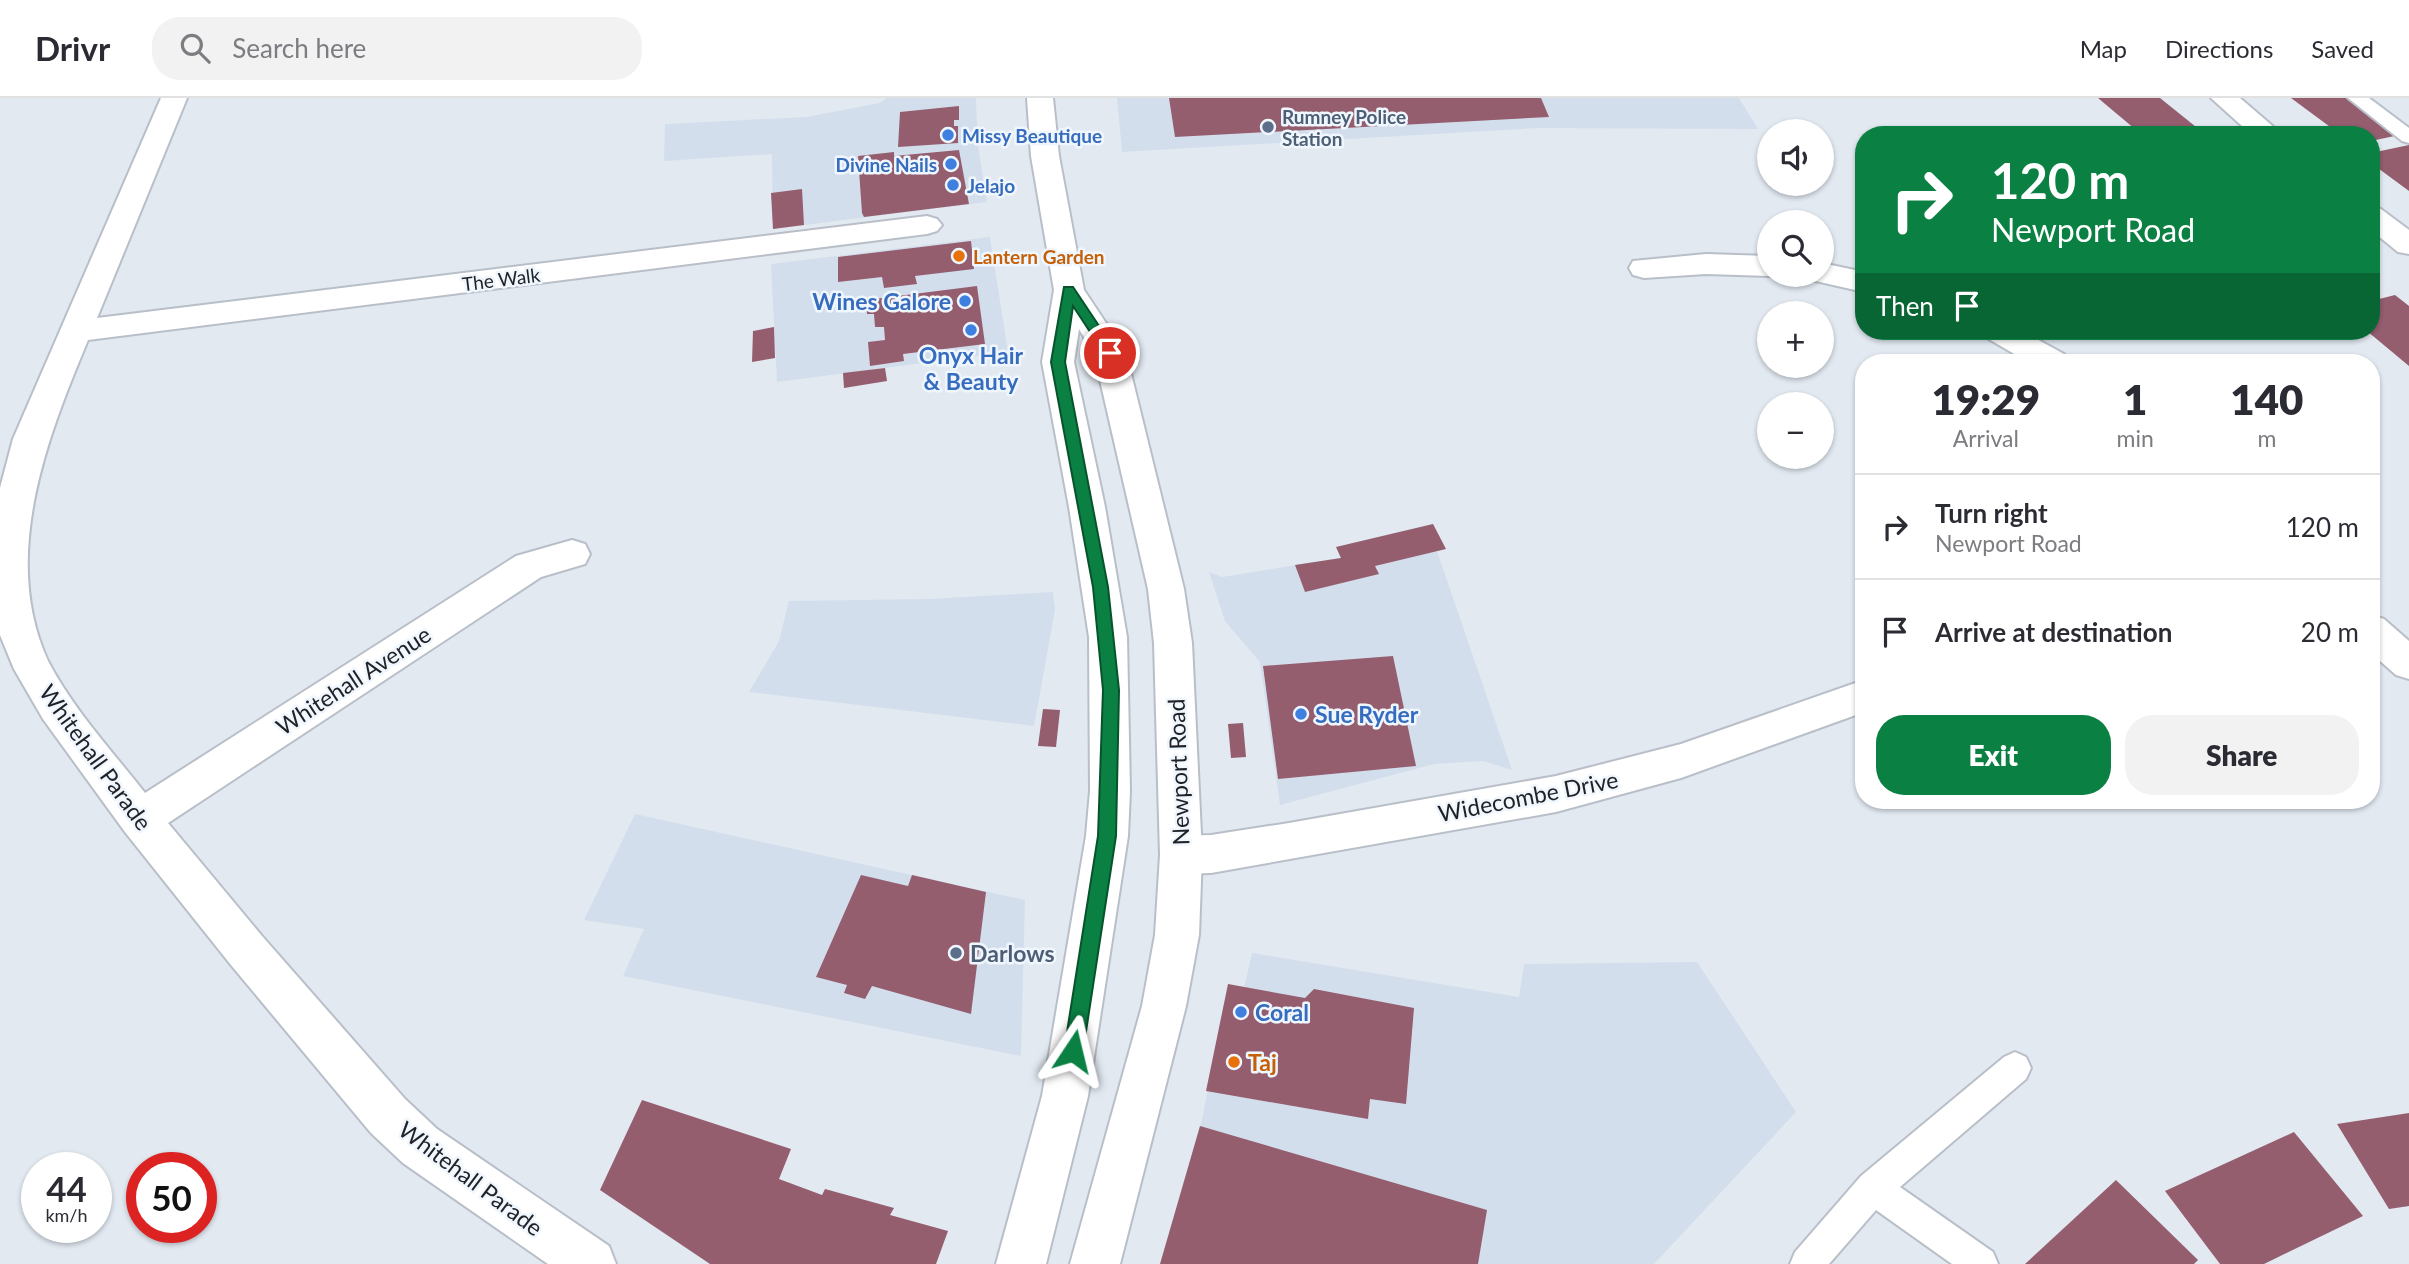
<!DOCTYPE html>
<meta charset="utf-8">
<style>
body{margin:0;font-family:Lato,sans-serif;background:#f2f2f3;color:#2b2b33;height:100vh;display:flex;flex-direction:column;font-size:26px;white-space:nowrap}
*{box-sizing:border-box;margin:0}
p{font-size:23px;color:#7c7c81}
.icon{flex:none;width:38px;height:38px;fill:none;stroke:currentColor;stroke-width:2;stroke-linecap:round;stroke-linejoin:round}
.map{position:relative;flex:1;overflow:hidden}
.side{position:absolute;left:1855px;top:256px;width:525px;height:455px;display:flex;flex-direction:column;background:#fff;border-radius:28px;box-shadow:0 2px 5px #0004}
.side>*{flex:none}
.top-card{position:absolute;left:1855px;top:28px;width:525px;height:214px;border-radius:28px;box-shadow:0 2px 5px #0004;background:#0b8043;color:#fff;overflow:hidden}
.buttons{position:absolute;left:1757px;top:21px;display:grid;gap:14px}
.buttons a{display:grid;place-items:center;width:77px;height:77px;border-radius:50%;background:#fff;box-shadow:0 2px 5px #0004;font-size:35px}
.speed{position:absolute;left:21px;top:1054px;display:flex;gap:14px;font-size:35px;font-weight:700;text-align:center}
.speed>*{display:grid;place-content:center;width:91px;height:91px;border-radius:50%;background:#fff;box-shadow:0 2px 5px #0004;line-height:1}
.speed small{font-size:18px;font-weight:400}
.speed .limit{border:10px solid #d22;background:#fff;color:#111}
.pin{position:absolute;display:grid;place-items:center;width:60px;height:60px;color:#fff;margin:-30px;border:4px solid #fff;border-radius:50%;box-shadow:0 2px 7px #0007}
.me{position:absolute;width:77px;margin:-38px;rotate:10deg;stroke-linejoin:round;filter:drop-shadow(0 0 5px #0008)}
.turn{display:flex;align-items:center;gap:24px;height:147px;padding:0 21px;font-size:32px}
.turn .icon{width:91px;height:91px;stroke-width:2.5}
.turn b{display:block;font-size:49px;line-height:60px}
.then{display:flex;align-items:center;height:66px;padding:0 21px;background:#0003;gap:14px;font-size:26px}
.eta{display:flex;justify-content:space-evenly;align-items:center;height:119px;text-align:center}
.eta b{font-size:42px;font-weight:800;line-height:49px}
.primary-button{display:flex;gap:14px;margin-top:auto;padding:14px 21px}
.primary-button a{flex:1;height:80px;border-radius:28px;background:#0b8043;color:#fff;font-size:28px;font-weight:800;line-height:80px;text-align:center}
.primary-button a+a{background:#f2f2f3;color:#2b2b33}
ul{padding:0;list-style:none}
li{display:flex;align-items:center;gap:21px;height:105px;padding:0 21px;border-top:2px solid #e1e1e2}
li div{flex:1}
li b{display:block;font-size:26px}
li em{font-style:normal}
header{display:flex;align-items:center;gap:42px;box-sizing:border-box;height:98px;padding:0 35px;background:#fff;border-bottom:2px solid #e1e1e2}
header strong{font-size:33px}
nav{display:flex;gap:38px;margin-inline-start:auto;font-size:24px}
.search{width:490px;height:63px;background:#f2f2f3;display:flex;align-items:center;gap:18px;box-sizing:border-box;padding:0 24px;border-radius:28px;color:#7c7c81;font-size:26px}
.map>svg:first-child{display:block}
</style>
<header>
<strong>Drivr</strong>
<div class="search"><svg class="icon" aria-label="search" viewBox="0 0 24 24"><circle cx="10" cy="10" r="6"/><path d="M15 15l6 6"/></svg>Search here</div>
<nav><a>Map</a><a>Directions</a><a>Saved</a></nav>
</header>
<div class="map">
<svg width="2409" height="1166" viewBox="0 0 2409 1166">
<rect width="100%" height="100%" fill="#e2e9f1"/>
<!-- built -->
<g fill="#d3deed">
<polygon points="887,0 976,0 978,48 987,104 773,131 772,56 664,63 665,26 806,19 880,5"/>
<polygon points="1117,0 1739,0 1758,31 1537,30 1122,54"/>
<polygon points="990,139 1008,254 777,284 771,166"/>
<polygon points="1433,426 1446,451 1437,453 1512,672 1483,663 1434,666 1280,707 1260,564 1225,523 1209,474 1222,479 1340,460 1336,449"/>
<polygon points="1053,494 1055,512 1034,628 749,594 779,543 789,503 928,501"/>
<polygon points="635,716 1025,802 1021,958 623,878 644,831 584,822"/>
<polygon points="1252,855 1519,899 1524,866 1697,864 1796,1014 1654,1166 1160,1166 1202,1022 1228,886 1244,890"/>
</g>
<!-- building -->
<g fill="#945e6f">
<polygon points="1169,0 1541,0 1549,19 1175,39"/>
<polygon points="2098,0 2160,0 2206,37 2142,37"/>
<polygon points="2291,0 2353,0 2404,36 2371,43 2371,37 2341,37"/>
<polygon points="959,8 959,22 954,22 954,28 958,28 958,45 898,49 900,14"/>
<polygon points="2409,47 2409,93 2371,65 2371,55"/>
<polygon points="959,52 969,106 864,119 862,115 858,58 894,54 894,58"/>
<polygon points="802,91 804,127 773,131 771,95"/>
<polygon points="971,143 974,171 915,178 917,186 884,190 882,179 838,184 838,159"/>
<polygon points="977,188 985,246 903,256 904,263 870,268 868,244 885,242 884,229 875,229 874,216 867,216 866,202"/>
<polygon points="2395,197 2409,208 2409,268 2367,233 2371,233 2371,203"/>
<polygon points="774,229 775,260 752,264 753,233"/>
<polygon points="885,270 887,283 844,290 843,275"/>
<polygon points="1433,426 1446,451 1375,468 1379,476 1305,494 1295,467 1341,460 1336,449"/>
<polygon points="1393,558 1416,668 1278,681 1263,568"/>
<polygon points="1043,611 1060,612 1056,649 1038,648"/>
<polygon points="1243,625 1246,659 1231,660 1228,626"/>
<polygon points="861,777 908,788 912,777 986,794 971,916 872,888 865,901 844,895 847,887 816,879"/>
<polygon points="1228,886 1305,900 1314,891 1414,910 1406,1006 1370,1001 1368,1021 1206,993"/>
<polygon points="642,1002 791,1051 779,1081 822,1097 825,1091 894,1110 890,1117 948,1133 936,1166 710,1166 600,1092"/>
<polygon points="2409,1015 2409,1108 2389,1111 2337,1026"/>
<polygon points="1200,1028 1487,1112 1478,1166 1160,1166"/>
<polygon points="2294,1034 2363,1118 2264,1166 2220,1166 2165,1093"/>
<polygon points="2116,1082 2198,1162 2194,1166 2025,1166"/>
</g>
<g fill="none" stroke-linecap="round" stroke-linejoin="round">
<defs>
<g id="service">
<polygon points="2348,0 2369,0 2409,30 2409,45 2402,43"/>
<polygon points="2015,954 2026,959 2031,970 2026,981 1900,1089 1993,1154 1998,1166 1952,1166 1876,1112 1829,1166 1790,1166 1795,1154 1861,1078 2004,959"/>
</g>
<g id="minor">
<path d="M 161,0 L 187,0 L 97,220 L 927,118 L 937,121 L 942,127 L 937,133 L 927,136 L 88,242 C 47,340 0,459 48,563 C 73,611 112,653 145,695 L 516,458 L 572,442 L 585,446 L 590,456 L 585,466 L 541,479 L 168,725 L 262,838 L 405,1001 L 437,1031 L 609,1148 L 616,1166 L 548,1166 L 403,1065 L 371,1035 L 231,867 L 125,734 L 43,621 L 14,571 L 0,537 L 0,390 L 13,341 Z"/>
<polygon points="2211,0 2240,0 2283,37 2252,37"/>
<polygon points="2371,108 2381,111 2409,132 2409,156 2398,154 2371,132"/>
<polygon points="1706,156 1769,158 1769,177 1773,177 1769,178 1706,176 1644,180 1633,177 1629,170 1633,163"/>
<polygon points="1822,165 1864,174 1864,194 1811,182 1808,177 1822,177"/>
<polygon points="1982,233 2022,233 2064,256 2069,264 2028,264 1987,240"/>
<polygon points="2371,517 2384,521 2409,543 2409,581 2396,577 2371,555"/>
<polygon points="1864,582 1864,614 1681,680 1556,714 1211,775 1181,776 1166,770 1160,757 1166,744 1181,738 1211,737 1289,725 1556,678 1681,646"/>
</g>
<polygon id="secondary" points="1027,0 1053,0 1059,58 1084,192 1126,255 1184,491 1192,545 1202,757 1199,837 1186,908 1120,1166 1070,1166 1142,908 1155,837 1160,757 1154,545 1148,491 1094,256 1079,231 1074,264 1105,409 1127,539 1130,693 1128,738 1088,998 1046,1166 996,1166 1042,998 1086,738 1090,693 1089,539 1069,409 1042,264 1054,192 1031,58"/>
</defs>
<!-- service casing -->
<use href="#service" stroke="#b9bfc8" stroke-width="4"/>
<!-- minor casing -->
<use href="#minor" stroke="#b9bfc8" stroke-width="4"/>
<!-- secondary casing -->
<use href="#secondary" stroke="#b9bfc8" stroke-width="4"/>
<!-- service -->
<use href="#service" fill="#fff" fill-rule="evenodd"/>
<!-- minor -->
<use href="#minor" fill="#fff" fill-rule="evenodd"/>
<!-- secondary -->
<use href="#secondary" fill="#fff" fill-rule="evenodd"/>
</g>
<!-- route -->
<polygon fill="#0b8043" stroke="#07532c" stroke-width="2" points="1064,189 1073,189 1117,255 1110,259 1106,258 1073,208 1065,264 1108,489 1119,592 1116,738 1083,953 1080,960 1073,962 1067,960 1064,953 1098,738 1103,592 1093,489 1051,264"/>
<!-- markers -->
<g fill="#5c6f8a" stroke="#eff6fe" stroke-width="2.5">
<circle cx="1268" cy="29" r="7"/>
<circle cx="956" cy="855" r="7"/>
</g>
<g fill="#3f7fe0" stroke="#eff6fe" stroke-width="2.5">
<circle cx="948" cy="37" r="7"/>
<circle cx="951" cy="66" r="7"/>
<circle cx="953" cy="87" r="7"/>
<circle cx="965" cy="203" r="7"/>
<circle cx="971" cy="232" r="7"/>
<circle cx="1301" cy="616" r="7"/>
<circle cx="1241" cy="914" r="7"/>
</g>
<g fill="#e8710a" stroke="#eff6fe" stroke-width="2.5">
<circle cx="959" cy="158" r="7"/>
<circle cx="1234" cy="964" r="7"/>
</g>
<g text-anchor="middle" dominant-baseline="central" stroke-width="5" stroke-linejoin="round" paint-order="stroke">
<!-- far-service labels -->
<g font-size="19" font-weight="bold" fill="#4e5e75" stroke="#eff6fe" text-anchor="start">
<text x="1282" y="18">Rumney Police<tspan x="1282" dy="22">Station</tspan></text>
</g>
<!-- far-shop labels -->
<g font-size="19" font-weight="bold" fill="#366cbe" stroke="#eff6fe" text-anchor="start">
<text x="962" y="37">Missy Beautique</text>
<text x="937" y="66" text-anchor="end">Divine Nails</text>
<text x="967" y="87">Jelajo</text>
</g>
<!-- far-food labels -->
<g font-size="19" font-weight="bold" fill="#c56008" stroke="#eff6fe" text-anchor="start">
<text x="973" y="158">Lantern Garden</text>
</g>
<!-- far-street labels -->
<g font-size="19" fill="#1f2124" stroke="#eff6fe">
<text transform="translate(501 181) rotate(-7)">The Walk</text>
</g>
<!-- shop labels -->
<g font-size="23" font-weight="bold" fill="#366cbe" stroke="#eff6fe" text-anchor="start">
<text x="951" y="203" text-anchor="end">Wines Galore</text>
<text x="971" y="257" text-anchor="middle">Onyx Hair<tspan x="971" dy="26">&amp; Beauty</tspan></text>
<text x="1315" y="616">Sue Ryder</text>
<text x="1255" y="914">Coral</text>
</g>
<!-- street labels -->
<g font-size="23" fill="#1f2124" stroke="#eff6fe">
<text transform="translate(353 582) rotate(-33)">Whitehall Avenue</text>
<text transform="translate(96 659) rotate(54)">Whitehall Parade</text>
<text transform="translate(1178 674) rotate(-92)">Newport Road</text>
<text transform="translate(1528 698) rotate(-11)">Widecombe Drive</text>
<text transform="translate(471 1080) rotate(37)">Whitehall Parade</text>
</g>
<!-- service labels -->
<g font-size="23" font-weight="bold" fill="#4e5e75" stroke="#eff6fe" text-anchor="start">
<text x="970" y="855">Darlows</text>
</g>
<!-- food labels -->
<g font-size="23" font-weight="bold" fill="#c56008" stroke="#eff6fe" text-anchor="start">
<text x="1248" y="964">Taj</text>
</g>
</g>
</svg>
<div class="buttons">
<a><svg class="icon" aria-label="sound" viewBox="0 0 24 24"><path d="M4 9h4l5-4v14l-5-4H4zM17 9q2 3 0 6"/></svg></a>
<a><svg class="icon" aria-label="search" viewBox="0 0 24 24"><circle cx="10" cy="10" r="6"/><path d="M15 15l6 6"/></svg></a>
<a>+</a>
<a>−</a>
</div>
<div class="speed"><div>44<small>km/h</small></div><div class="limit">50</div></div>
<div class="pin" style="left:1110px;top:255px;background:#d93025"><svg class="icon" aria-label="arrive" viewBox="0 0 24 24"><path d="M6 21V4h12l-3 4 3 4H6"/></svg></div>
<svg class="me" style="left:1073px;top:953px" viewBox="-20 -20 40 40"><path d="M0-17L14 15 0 8-14 15z" fill="#0b8043" stroke="#fff" stroke-width="4"/></svg>
<div class="top-card">
<div class="turn"><svg class="icon" aria-label="right" viewBox="0 0 24 24"><path d="M7 20v-9h11M14 6l5 5-5 5"/></svg><div><b>120 m</b>Newport Road</div></div>
<div class="then">Then<svg class="icon" aria-label="arrive" viewBox="0 0 24 24"><path d="M6 21V4h12l-3 4 3 4H6"/></svg></div>
</div>
<section class="side">
<div class="eta">
<div><b>19:29</b><p>Arrival</p></div>
<div><b>1</b><p>min</p></div>
<div><b>140</b><p>m</p></div>
</div>
<ul>
<li><svg class="icon" aria-label="right" viewBox="0 0 24 24"><path d="M7 20v-9h11M14 6l5 5-5 5"/></svg><div><b>Turn right</b><p>Newport Road</p></div><em>120 m</em></li>
<li><svg class="icon" aria-label="arrive" viewBox="0 0 24 24"><path d="M6 21V4h12l-3 4 3 4H6"/></svg><div><b>Arrive at destination</b></div><em>20 m</em></li>
</ul>
<div class="primary-button"><a>Exit</a><a>Share</a></div>
</section>
</div>
